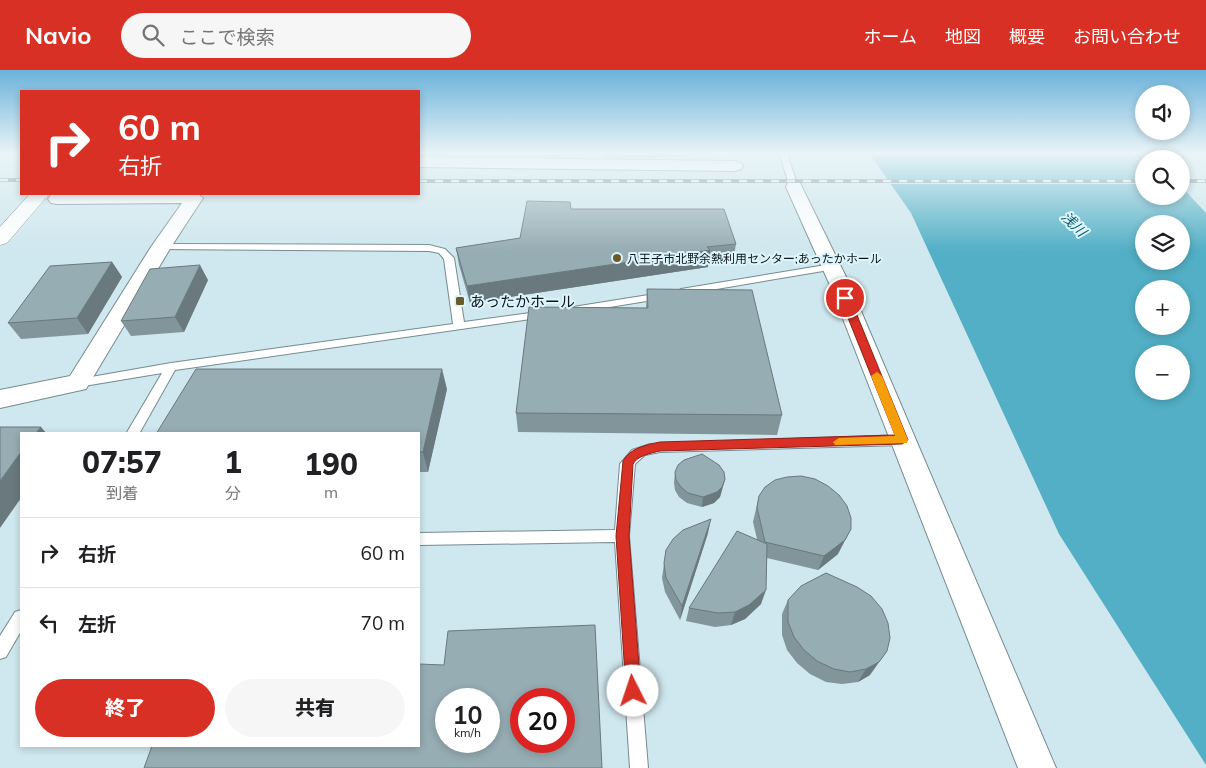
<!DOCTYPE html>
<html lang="ja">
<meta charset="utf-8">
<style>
body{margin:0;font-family:Mulish,"Noto Sans JP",sans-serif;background:#f6f6f6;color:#202124;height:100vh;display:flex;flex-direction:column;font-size:19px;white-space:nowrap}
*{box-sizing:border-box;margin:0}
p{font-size:16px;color:#757577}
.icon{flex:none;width:28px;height:28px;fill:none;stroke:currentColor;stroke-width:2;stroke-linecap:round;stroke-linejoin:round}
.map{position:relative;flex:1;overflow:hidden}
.drawer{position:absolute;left:20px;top:362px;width:400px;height:315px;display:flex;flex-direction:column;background:#fff;border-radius:0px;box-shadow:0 2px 8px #0003}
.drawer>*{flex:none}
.guide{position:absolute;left:20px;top:20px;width:400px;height:105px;border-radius:0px;box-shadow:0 2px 8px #0003;background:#d93025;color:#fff;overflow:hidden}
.buttons{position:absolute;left:1135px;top:15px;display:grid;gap:10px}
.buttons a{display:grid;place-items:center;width:55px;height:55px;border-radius:50%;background:#fff;box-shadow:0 2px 8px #0003;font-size:25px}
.speed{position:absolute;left:435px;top:618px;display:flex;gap:10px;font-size:25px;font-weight:700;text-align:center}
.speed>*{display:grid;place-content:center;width:65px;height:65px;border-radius:50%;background:#fff;box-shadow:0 2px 8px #0003;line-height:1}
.speed small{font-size:12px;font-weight:400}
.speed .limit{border:8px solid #d22;background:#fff;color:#111}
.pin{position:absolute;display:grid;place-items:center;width:42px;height:42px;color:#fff;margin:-21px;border:2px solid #fff;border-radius:50%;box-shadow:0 1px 5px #0007}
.me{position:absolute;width:55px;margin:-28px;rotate:356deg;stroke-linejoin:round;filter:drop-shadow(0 0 4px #0008)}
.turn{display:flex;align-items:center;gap:18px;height:105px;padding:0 15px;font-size:22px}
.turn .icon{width:65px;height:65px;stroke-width:2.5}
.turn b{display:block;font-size:35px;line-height:42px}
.eta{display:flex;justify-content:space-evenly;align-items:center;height:85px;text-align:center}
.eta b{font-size:30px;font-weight:800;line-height:35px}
.button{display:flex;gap:10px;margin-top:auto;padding:10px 15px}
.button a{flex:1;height:58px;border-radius:30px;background:#d93025;color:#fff;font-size:20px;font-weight:800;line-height:58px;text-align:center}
.button a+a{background:#f6f6f6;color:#202124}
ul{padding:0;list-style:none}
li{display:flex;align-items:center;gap:15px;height:70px;padding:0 15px;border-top:1px solid #e0e0e0}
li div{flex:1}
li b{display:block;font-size:19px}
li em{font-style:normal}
header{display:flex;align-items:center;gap:30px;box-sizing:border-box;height:70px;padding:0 25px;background:#d93025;color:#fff}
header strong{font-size:24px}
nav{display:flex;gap:28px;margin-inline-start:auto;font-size:18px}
.search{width:350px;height:45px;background:#f6f6f6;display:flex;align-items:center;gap:12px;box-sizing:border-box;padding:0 18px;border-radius:28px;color:#757577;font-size:19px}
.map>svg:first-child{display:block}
</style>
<header>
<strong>Navio</strong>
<div class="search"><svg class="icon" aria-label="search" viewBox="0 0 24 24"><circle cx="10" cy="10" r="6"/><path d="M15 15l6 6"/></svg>ここで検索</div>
<nav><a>ホーム</a><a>地図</a><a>概要</a><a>お問い合わせ</a></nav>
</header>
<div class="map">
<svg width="1206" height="698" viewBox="0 0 1206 698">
<rect width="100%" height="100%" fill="#cfe7ee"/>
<!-- water -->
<path fill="#52afc5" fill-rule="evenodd" d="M 869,83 L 1136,83 L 1147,89 L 1144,89 L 1144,126 L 1181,126 L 1181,116 L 1206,143 L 1206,695 L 1059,464 L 911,143 ZM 1144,154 L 1181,154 L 1181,191 L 1144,191 ZM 1144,219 L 1181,219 L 1181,256 L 1144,256 ZM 1144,284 L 1181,284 L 1181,321 L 1144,321 Z"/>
<!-- pier -->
<polygon fill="#cfe7ee" points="885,110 1144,110 1144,114 888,114"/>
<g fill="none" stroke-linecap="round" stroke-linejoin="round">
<defs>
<g id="lane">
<polygon points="779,83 787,83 798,117 797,119 790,117"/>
<polygon points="161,174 429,175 445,179 454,188 464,252 545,241 550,244 545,247 175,300 139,364 126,364 162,303 78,317 74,316 72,313 74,310 171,293 453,254 444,189 439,183 429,181 158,179 158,175"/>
<polygon points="832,194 837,197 835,199 681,225 676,222 681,219"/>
<polygon points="661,223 666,226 665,228 573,243 568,240 573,237"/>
<polygon points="903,365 908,367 909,370 908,373 903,375 660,382 645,385 635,394 629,466 648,698 630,698 615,472 419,475 419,463 615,460 620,394 632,380 650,374"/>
<polygon points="21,540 21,561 6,587 0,589 0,566 15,542"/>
</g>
<g id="street">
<polygon points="419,87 735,91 741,93 743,96 741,99 735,101 419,97"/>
<polygon points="794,112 800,113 802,117 849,213 1056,698 1018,698 829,213 786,117 788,113"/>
<polygon points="57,124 198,124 203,128 171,177 86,319 0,338 0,320 70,306 151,177 182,133 57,134 51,133 48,129 51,125"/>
</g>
<polygon id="secondary" points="30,124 49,124 7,173 0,175 0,157"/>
</defs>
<!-- lane casing -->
<use href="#lane" stroke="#758b91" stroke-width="2"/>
<!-- street casing -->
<use href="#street" stroke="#758b91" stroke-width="2"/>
<!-- secondary casing -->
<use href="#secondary" stroke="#758b91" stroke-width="1"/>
<!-- lane -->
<use href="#lane" fill="#fff" fill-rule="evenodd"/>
<!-- street -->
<use href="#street" fill="#fff" fill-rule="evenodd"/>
<!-- secondary -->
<use href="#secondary" fill="#fff" fill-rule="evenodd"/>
<defs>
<g id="rail">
<polyline points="0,110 21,110"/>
<polyline points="419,111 1144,111"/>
<polyline points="1181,111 1206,111"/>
</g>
</defs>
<!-- rail casing -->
<use href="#rail" stroke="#728387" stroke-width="4"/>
<!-- rail -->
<use href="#rail" stroke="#dcf4fb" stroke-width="2.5" stroke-dasharray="8" stroke-linecap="butt"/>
</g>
<!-- wall -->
<g fill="#81959a">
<polygon points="419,83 562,83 562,87 419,85 419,86"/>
<polygon points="603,83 690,83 690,86 654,88 605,87"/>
<polygon points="571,139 736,174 733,191 708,194 708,197 470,233 459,195 456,178 520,168"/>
<polygon points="112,192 122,207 88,264 21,269 8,253"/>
<polygon points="208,210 184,262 131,266 121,251"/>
<polygon points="647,219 782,345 777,365 518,362 516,343 646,238"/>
<polygon points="447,319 428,402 419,402 419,364"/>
<polygon points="675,402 725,409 720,427 714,433 702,437 687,433 679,427 675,420 674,413"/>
<polygon points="759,426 838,484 818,500 767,488 761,534 745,549 731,555 715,557 686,551 689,538 757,469 753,452"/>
<polygon points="708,463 680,550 665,522 662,508 666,480"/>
<polygon points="871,526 870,605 858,612 842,614 826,612 810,604 797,593 787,580 782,565 782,544 788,530"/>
</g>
<!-- shaded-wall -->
<g fill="#69797d">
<polygon points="710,180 708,197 470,233 467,216"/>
<polygon points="112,192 122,207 88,264 77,248"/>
<polygon points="200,195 208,210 184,262 175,247"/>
<polygon points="442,299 447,319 428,402 423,382"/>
<polygon points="41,357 47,364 35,364"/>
<polygon points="21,382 21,428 0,458 0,411"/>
<polygon points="725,409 720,427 714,433 702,437 703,427"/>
<polygon points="711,449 708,463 680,550 682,536"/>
<polygon points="851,459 838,484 818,500 824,486"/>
<polygon points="766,520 761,534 745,549 731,555 735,542"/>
<polygon points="887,581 870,605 858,612 866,599"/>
</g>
<!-- building -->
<g fill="#96adb3" stroke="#69797d" fill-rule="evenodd">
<polygon points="527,131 570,132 571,139 724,139 736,174 707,177 710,180 467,216 456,178 520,168"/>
<polygon points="112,192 77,248 8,253 50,196"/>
<polygon points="200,195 175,247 121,251 150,199"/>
<polygon points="647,219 752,220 782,345 516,343 529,237 648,238"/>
<polygon points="196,299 442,299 423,382 419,382 419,364 156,364"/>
<polygon points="0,357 41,357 35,364 21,364 21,382 0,411"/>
<polygon points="702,384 719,395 724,402 725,409 722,417 717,422 703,427 688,423 681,417 676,410 675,402 678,395 684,390"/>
<polygon points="801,406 815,409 828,416 839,425 847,436 851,448 851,459 845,470 824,486 765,472 757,437 759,426 765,417 775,410 787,407"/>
<polygon points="711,449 682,536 666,508 664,493 666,480 673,469 683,460"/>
<polygon points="737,461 767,474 766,520 749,535 735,542 718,543 689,538"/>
<polygon points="826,503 857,517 871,526 882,539 888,553 890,568 887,581 879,592 866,599 850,602 834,599 817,591 804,580 794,567 788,552 788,530 801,516"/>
<path d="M 595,555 L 602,698 L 144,698 L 152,676 L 419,676 L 419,594 L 444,595 L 448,561 ZM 446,629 L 489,629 L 489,671 L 446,671 ZM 521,629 L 564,629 L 564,671 L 521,671 Z"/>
</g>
<!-- sky -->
<linearGradient id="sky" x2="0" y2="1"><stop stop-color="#6cb2da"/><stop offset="0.46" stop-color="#e9f4f7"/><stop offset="1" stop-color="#e9f4f7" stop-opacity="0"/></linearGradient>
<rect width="1206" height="181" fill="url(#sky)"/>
<!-- route -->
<path fill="#d93025" stroke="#8d1f18" d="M 845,225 L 850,228 L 908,370 L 902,374 L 660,381 C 651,383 637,386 633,394 L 629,466 L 641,621 L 639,626 L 633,629 L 628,626 L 626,621 L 616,466 L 623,391 C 630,378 646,375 660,372 L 895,365 L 840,228 Z"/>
<!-- slow -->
<polygon fill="#f59e0b" points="877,302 882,306 908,370 907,373 835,375 833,372 839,368 895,366 871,306"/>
<!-- markers -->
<g fill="#6a5b29" stroke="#dcf4fb" stroke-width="2">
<circle cx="617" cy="188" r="5"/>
<rect x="455" y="226" width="10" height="10" rx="2.5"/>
</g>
<g text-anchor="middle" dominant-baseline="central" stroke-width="4" stroke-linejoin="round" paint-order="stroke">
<!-- far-poi labels -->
<g font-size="12" fill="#0d1618" stroke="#dcf4fb" text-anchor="start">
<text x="627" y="188">八王子市北野余熱利用センター;あったかホール</text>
</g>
<!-- far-water labels -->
<g font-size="14" font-style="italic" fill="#0d5d6c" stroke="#dcf4fb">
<text transform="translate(1074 154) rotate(45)">浅川</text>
</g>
<!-- poi labels -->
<g font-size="15" fill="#0d1618" stroke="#dcf4fb" text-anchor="start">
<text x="470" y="231">あったかホール</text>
</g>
</g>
</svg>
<div class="buttons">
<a><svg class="icon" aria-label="sound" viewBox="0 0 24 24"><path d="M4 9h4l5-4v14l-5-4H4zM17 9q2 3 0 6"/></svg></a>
<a><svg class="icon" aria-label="search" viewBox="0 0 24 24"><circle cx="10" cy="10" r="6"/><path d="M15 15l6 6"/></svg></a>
<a><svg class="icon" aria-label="layers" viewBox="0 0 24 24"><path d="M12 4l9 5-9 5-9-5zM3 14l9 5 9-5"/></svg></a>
<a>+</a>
<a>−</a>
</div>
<div class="speed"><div>10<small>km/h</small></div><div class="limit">20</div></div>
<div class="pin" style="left:845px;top:228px;background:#d93025"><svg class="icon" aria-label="arrive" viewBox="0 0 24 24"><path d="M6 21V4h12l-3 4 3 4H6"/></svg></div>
<svg class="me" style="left:633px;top:621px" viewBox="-20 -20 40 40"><circle r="19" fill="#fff"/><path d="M0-13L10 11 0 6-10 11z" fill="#d93025"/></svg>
<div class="guide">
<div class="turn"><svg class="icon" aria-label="right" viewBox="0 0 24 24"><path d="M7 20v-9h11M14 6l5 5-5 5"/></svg><div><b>60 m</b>右折</div></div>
</div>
<section class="drawer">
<div class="eta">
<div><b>07:57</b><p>到着</p></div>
<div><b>1</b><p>分</p></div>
<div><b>190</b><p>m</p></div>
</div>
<ul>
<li><svg class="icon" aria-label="right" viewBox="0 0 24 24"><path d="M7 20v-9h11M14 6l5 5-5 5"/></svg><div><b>右折</b></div><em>60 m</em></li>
<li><svg class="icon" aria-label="left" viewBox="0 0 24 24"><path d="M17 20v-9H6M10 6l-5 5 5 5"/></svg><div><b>左折</b></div><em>70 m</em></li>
</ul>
<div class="button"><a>終了</a><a>共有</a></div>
</section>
</div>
